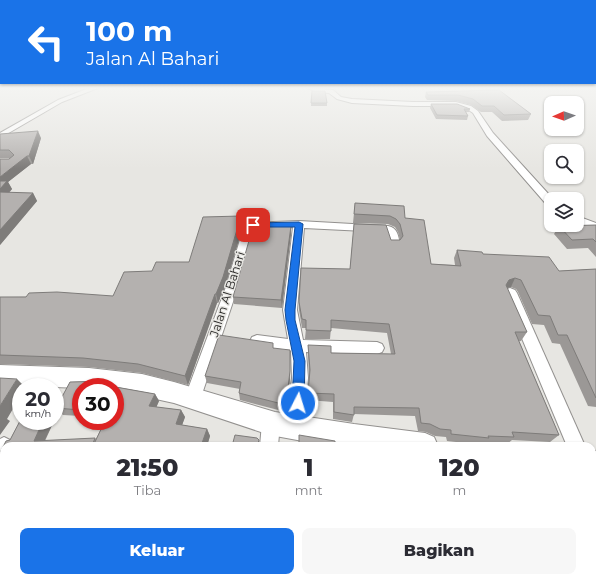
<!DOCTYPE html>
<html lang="id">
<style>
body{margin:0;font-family:Montserrat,sans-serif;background:#f7f7f7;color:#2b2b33;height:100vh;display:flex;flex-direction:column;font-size:15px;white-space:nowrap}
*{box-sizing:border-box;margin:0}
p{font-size:13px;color:#7c7c81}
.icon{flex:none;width:22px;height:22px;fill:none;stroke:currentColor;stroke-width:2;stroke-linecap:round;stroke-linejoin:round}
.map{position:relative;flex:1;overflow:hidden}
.drawer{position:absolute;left:0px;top:442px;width:596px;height:140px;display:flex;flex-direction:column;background:#fff;border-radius:12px 12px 0 0;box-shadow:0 1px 3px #0004}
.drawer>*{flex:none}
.banner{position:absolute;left:0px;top:0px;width:596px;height:84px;box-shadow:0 1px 3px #0004;background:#1a73e8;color:#fff;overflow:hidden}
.needle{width:26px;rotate:268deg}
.tools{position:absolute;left:544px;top:96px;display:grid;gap:8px}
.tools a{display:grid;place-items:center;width:40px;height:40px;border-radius:8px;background:#fff;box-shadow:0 1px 3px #0004;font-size:20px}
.speed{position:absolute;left:12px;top:378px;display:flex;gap:8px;font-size:20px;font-weight:700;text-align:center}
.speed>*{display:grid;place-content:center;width:52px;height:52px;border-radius:50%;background:#fff;box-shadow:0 1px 3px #0004;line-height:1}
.speed small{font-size:10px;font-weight:400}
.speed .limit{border:6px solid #d22;background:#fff;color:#111}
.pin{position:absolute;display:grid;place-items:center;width:34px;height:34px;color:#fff;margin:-17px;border-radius:8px;box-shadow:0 2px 6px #0006}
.me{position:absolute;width:44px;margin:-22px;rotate:5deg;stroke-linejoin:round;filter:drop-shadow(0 0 3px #0008)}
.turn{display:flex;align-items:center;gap:14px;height:84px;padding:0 20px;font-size:18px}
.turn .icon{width:52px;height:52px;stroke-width:2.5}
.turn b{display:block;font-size:28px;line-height:34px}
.eta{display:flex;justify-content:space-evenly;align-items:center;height:68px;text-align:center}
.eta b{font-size:24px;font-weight:800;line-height:28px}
.action{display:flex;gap:8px;margin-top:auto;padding:8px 20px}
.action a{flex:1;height:46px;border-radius:8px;background:#1a73e8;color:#fff;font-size:16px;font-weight:800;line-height:46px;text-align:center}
.action a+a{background:#f7f7f7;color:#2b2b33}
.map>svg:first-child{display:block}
</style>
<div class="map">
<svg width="596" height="582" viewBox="0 0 596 582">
<rect width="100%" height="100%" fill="#e7e6e2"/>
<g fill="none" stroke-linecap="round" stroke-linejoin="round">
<defs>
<g id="minor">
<polygon points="89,88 98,88 62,102 0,138 0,133 58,100"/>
<polygon points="308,88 333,90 341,97 352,99 413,102 456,102 471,106 478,111 493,133 553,199 551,199 551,206 547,205 487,136 473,113 467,109 456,106 413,106 352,103 337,99 329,93 316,92"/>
<polygon points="577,216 596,223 596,230 577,223"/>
<path d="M 299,221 L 388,226 C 398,228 398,236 400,244 L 398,247 L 390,247 L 385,232 L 304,228 L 297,310 L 303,340 L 377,342 L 382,344 L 384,348 L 382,352 L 377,354 L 306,352 L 308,378 L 304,428 L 301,434 L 295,437 L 289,434 L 286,428 L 292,378 L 291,351 L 257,347 L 252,345 L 250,341 L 252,337 L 257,335 L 288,339 L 283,310 L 293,227 L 254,229 L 238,287 L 201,397 L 199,402 L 193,405 L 187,402 L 185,397 L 226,287 L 244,226 L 249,223 Z"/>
<polygon points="510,288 515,290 517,293 585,446 567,446 503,293 505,290"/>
<polygon points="271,415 277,417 280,423 278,446 260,446 262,423 265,417"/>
<polygon points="4,437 10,440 13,446 4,446 4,455 0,457 0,439"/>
<rect x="0" y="503" width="4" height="20"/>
<polygon points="246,578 268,578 267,582 245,582"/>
</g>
<g id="secondary">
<polygon points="0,365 89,368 142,374 174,382 275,412 354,424 425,433 434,437 438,446 330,446 270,435 174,403 142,396 115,392 115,387 81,387 81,388 0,385"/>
<polygon points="592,450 596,451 596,479 592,478"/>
</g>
</defs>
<!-- minor casing -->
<use href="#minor" stroke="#93918f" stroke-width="2"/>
<!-- secondary casing -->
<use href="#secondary" stroke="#93918f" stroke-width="2"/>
<!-- minor -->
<use href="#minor" fill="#fff" fill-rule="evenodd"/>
<!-- secondary -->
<use href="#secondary" fill="#fff" fill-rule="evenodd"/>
</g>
<!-- wall -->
<g fill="#9b9896">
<polygon points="499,90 531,114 528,120 502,121 492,112 481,112 471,105 456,101 427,100 425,97 426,92"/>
<polygon points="312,91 327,103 327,106 311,106"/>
<polygon points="431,104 470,109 469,112 466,112 468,116 467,120 436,119 430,108"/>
<polygon points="0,134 41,138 33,164 31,164 8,182 12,189 9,193 33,193 37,201 0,245 9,159 10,158 0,158"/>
<polygon points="355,203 405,218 431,264 455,265 454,258 457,250 483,254 559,271 596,269 596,407 588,406 560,344 552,343 544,325 532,324 518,292 516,289 511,287 507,288 527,332 521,341 519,341 559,435 550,442 512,440 507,444 484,443 483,445 447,441 446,437 435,436 426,432 418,431 415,416 354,414 352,422 333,419 333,402 308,400 309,376 308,354 308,345 331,353 391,354 387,333 331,328 330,339 305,339 306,328 302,328 299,310 299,302 350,269 354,224 391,240 400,240 398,232 395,227 388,224 353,223"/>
<polygon points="270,222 271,225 291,226 291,234 282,308 234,304 233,297"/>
<polygon points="596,225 596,257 588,248 567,249 554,234 559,226"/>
<polygon points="243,226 225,287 218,303 217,303 188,385 142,373 89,367 0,364 0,297 113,296 152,271 189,262"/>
<polygon points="274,348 290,378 286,412 240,400 239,393 240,389 207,383 205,376"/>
<polygon points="108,381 112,386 155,394 159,401 156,407 181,410 185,417 182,425 207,429 210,436 207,446 4,446 4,495 0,495 0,453 6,441 10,440 21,419 21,421 54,421 45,441 95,438 96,439 105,421 115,421 115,387 81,387 81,416 63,415 56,408 70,382"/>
<polygon points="269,578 318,578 269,579"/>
<polygon points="455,578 592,578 596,582 455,582"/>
</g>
<!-- shaded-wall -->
<g fill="#7e7c7a">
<polygon points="38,131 41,138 33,164 29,156"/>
<polygon points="27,156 31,164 8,182 12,189 2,200 0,197 0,177"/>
<polygon points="33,193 37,201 0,245 0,230"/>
<polygon points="241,216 243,226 225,287 218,303 216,294"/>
<polygon points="291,226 291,234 282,308 281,300"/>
<polygon points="515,278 511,287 504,289 509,280"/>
<polygon points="215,294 217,303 188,385 185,376"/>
<polygon points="290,371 290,378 286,412 286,405"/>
<polygon points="17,379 25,387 21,387 21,395 7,419 10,421 0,435 0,406"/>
<polygon points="155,394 159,401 154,413 149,406"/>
<polygon points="181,410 185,417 180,431 176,424"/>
<polygon points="43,421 54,421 42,446 34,441"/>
<polygon points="207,429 210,436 207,446 201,446"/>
<polygon points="0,527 4,529 4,538 0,537"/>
<polygon points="73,578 85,578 83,582 72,582"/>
<polygon points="242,578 245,578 244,582 242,582"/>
</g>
<!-- building -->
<g fill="#b4b1af" stroke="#7e7c7a">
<polygon points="499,90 531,114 504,115 494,106 482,106 473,99 458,95 428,95 426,92"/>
<polygon points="312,91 325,91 327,103 311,103"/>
<polygon points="431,104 457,104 470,109 464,109 468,116 437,115"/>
<polygon points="38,131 29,156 27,156 0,177 0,159 9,159 14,155 9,150 0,150 0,134"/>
<polygon points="0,181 7,181 0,189"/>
<polygon points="0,192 33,193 0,230"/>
<polygon points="355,203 404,206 405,218 424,220 431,264 461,266 457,250 482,252 483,254 549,257 559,271 596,269 596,398 567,335 558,335 550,316 538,315 523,284 521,280 515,278 509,280 506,285 527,332 515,332 559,435 512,432 514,437 488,436 489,438 451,434 451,430 440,429 430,424 421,423 419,408 354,407 354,415 334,412 334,394 308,393 310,370 308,345 331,346 331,353 395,354 389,324 331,320 331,331 306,330 306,320 302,319 299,302 301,268 350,269 354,224 386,225 391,240 400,240 403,236 400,224 396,219 390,216 354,214"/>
<polygon points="241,216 223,277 216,294 215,294 185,376 138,364 83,358 0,355 0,297 26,297 29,293 57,292 113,296 124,272 152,271 156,262 189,262 203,217"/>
<polygon points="270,222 270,225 291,226 281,300 233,297 254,223"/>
<polygon points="596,225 596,242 593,239 572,240 559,226"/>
<polygon points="219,335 273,343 273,348 290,350 290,371 286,405 239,393 241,382 205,376"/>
<polygon points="0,378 17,379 0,406"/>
<polygon points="108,381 110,386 155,394 149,406 181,410 176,424 207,429 201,446 93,446 105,421 115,421 115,387 81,387 81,410 56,408 70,382"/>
<polygon points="21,419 21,421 43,421 34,441 95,438 92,446 4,446 4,489 0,489 0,453 6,441 10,440"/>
<polygon points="235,435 257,438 259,440 257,446 232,446"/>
<polygon points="299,435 335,441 335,445 341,446 299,446"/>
<polygon points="592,476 596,476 596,582 465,582 464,578 592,578"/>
<polygon points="0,534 4,534 4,578 73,578 72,582 0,582"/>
<polygon points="119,578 242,578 242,582 117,582"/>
<rect x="284" y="578" width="34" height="4"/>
</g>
<!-- sky -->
<linearGradient id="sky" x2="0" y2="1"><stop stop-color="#7ebbef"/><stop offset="0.52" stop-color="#f4f4f2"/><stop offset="1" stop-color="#f4f4f2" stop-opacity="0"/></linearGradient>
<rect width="596" height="169" fill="url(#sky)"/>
<!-- route -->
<polygon fill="#1a73e8" stroke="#114b97" points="299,222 303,224 295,310 295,320 305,361 304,403 302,406 298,408 294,406 292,403 294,361 286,320 285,310 295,227 253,227 249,225 253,223"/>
<g text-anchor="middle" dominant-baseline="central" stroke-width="3" stroke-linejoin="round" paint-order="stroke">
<!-- street labels -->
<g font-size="12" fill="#1e1d1c" stroke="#e7e6e2">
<text transform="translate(227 294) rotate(-72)">Jalan Al Bahari</text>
</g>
</g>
</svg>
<div class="tools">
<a><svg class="needle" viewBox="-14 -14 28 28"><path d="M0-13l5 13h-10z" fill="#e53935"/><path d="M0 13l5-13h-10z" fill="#7c7c81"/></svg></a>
<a><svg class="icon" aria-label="search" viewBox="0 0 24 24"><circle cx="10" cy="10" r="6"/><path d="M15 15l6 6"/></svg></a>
<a><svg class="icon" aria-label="layers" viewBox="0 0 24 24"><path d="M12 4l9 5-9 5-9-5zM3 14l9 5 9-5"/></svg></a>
</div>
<div class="speed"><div>20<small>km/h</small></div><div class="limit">30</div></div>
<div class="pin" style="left:253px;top:225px;background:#d93025"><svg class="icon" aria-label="arrive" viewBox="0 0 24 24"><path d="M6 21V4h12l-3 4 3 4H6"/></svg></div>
<svg class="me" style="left:298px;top:403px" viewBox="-20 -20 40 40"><circle r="17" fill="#1a73e8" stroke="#fff" stroke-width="3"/><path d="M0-11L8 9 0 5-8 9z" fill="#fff"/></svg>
<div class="banner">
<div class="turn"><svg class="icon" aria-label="left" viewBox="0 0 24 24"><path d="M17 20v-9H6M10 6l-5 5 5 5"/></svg><div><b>100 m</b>Jalan Al Bahari</div></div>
</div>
<section class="drawer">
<div class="eta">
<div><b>21:50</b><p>Tiba</p></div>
<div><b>1</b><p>mnt</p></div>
<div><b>120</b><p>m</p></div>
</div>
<div class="action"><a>Keluar</a><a>Bagikan</a></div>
</section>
</div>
